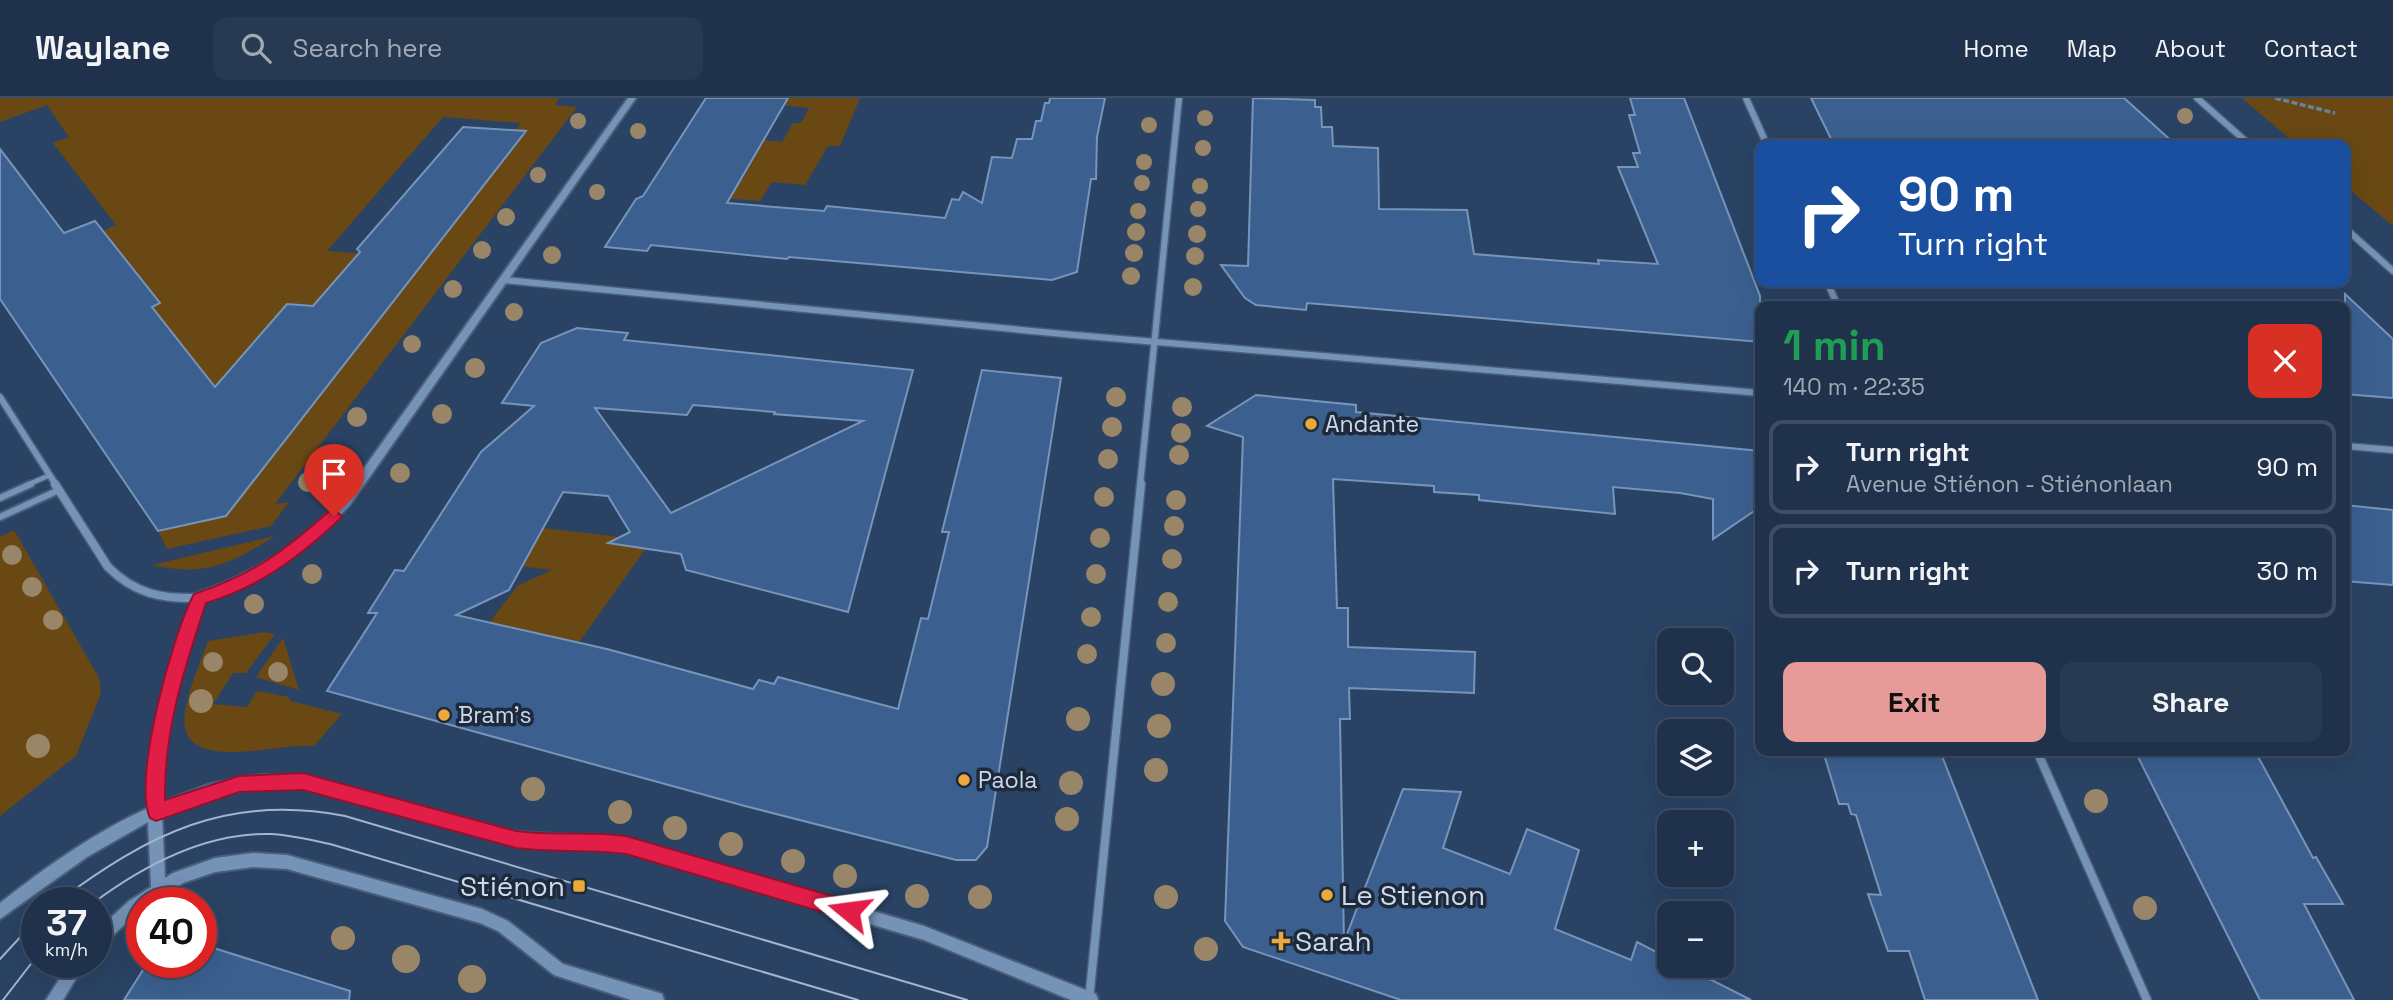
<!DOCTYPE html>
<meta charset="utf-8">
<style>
body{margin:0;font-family:"Space Grotesk",sans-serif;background:#283a52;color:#f1f3f6;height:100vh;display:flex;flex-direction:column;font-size:26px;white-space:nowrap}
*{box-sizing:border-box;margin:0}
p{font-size:23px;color:#a2aab5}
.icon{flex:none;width:38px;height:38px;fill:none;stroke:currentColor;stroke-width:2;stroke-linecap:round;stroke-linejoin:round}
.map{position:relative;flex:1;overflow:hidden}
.sheet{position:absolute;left:1755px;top:203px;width:595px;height:455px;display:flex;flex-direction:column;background:#20324b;border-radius:14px;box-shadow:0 7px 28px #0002,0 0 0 2px #3d4d63}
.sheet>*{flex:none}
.banner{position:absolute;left:1755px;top:42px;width:595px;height:147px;border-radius:14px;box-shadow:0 7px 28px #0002,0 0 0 2px #3d4d63;background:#1a4fa0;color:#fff;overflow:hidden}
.controls{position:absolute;left:1657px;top:530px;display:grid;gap:14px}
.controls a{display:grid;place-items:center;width:77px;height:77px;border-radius:14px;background:#20324b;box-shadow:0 7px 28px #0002,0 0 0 2px #3d4d63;font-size:35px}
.speed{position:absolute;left:21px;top:789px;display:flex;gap:14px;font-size:35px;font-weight:700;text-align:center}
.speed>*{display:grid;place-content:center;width:91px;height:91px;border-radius:50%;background:#20324b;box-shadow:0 7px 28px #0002,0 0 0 2px #3d4d63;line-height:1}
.speed small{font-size:18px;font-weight:400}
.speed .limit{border:10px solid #d22;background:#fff;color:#111}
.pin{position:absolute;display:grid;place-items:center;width:60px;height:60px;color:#fff;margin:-72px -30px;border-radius:50% 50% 50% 0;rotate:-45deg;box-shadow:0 0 7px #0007}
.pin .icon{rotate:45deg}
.me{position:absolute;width:77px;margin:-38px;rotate:286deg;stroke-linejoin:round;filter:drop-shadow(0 0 5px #0008)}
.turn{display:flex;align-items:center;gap:24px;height:147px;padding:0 28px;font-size:32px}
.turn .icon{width:91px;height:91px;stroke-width:2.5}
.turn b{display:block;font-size:49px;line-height:60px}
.round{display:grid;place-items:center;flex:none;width:74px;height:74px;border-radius:14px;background:#283a52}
.head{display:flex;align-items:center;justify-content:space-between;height:119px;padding:0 28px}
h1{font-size:42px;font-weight:800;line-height:52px;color:#1e9e55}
.cta{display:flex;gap:14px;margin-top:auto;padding:14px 28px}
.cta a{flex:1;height:80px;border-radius:14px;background:#e69b98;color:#111;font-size:28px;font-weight:800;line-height:80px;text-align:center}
.cta a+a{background:#283a52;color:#f1f3f6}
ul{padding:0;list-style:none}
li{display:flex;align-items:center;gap:21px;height:94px;margin:0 14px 10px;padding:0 14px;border:4px solid #3d4d63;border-radius:14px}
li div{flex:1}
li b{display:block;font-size:26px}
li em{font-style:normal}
header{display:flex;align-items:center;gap:42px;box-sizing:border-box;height:98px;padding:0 35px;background:#20324b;border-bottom:2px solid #3d4d63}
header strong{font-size:33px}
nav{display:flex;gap:38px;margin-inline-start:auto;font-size:24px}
.search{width:490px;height:63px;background:#283a52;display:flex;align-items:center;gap:18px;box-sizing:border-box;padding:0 24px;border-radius:14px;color:#a2aab5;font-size:26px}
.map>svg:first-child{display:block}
</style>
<header>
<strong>Waylane</strong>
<div class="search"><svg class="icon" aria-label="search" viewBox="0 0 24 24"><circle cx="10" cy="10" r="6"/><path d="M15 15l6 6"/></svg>Search here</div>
<nav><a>Home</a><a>Map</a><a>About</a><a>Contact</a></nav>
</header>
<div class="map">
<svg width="2393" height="902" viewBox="0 0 2393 902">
<rect width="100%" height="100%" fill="#2a4364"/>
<!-- green -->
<g fill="#694813" fill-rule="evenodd">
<path d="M 0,0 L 559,0 L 555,7 L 577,9 L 275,406 L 289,404 L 271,428 L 167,451 L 158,433 L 226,418 L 313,208 L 287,207 L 254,245 L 219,308 L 125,221 L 159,206 L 139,178 L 106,192 L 92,138 L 116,127 L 53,45 L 69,39 L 47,7 L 0,24 ZM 443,19 L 521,25 L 514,33 L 525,34 L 431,156 L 420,160 L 327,153 Z"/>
<polygon points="775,0 860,0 840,48 828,48 805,87 772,84 760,103 696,98 716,79 743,81 764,42 782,44 793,25 801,25 809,10 771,6"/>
<polygon points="2242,0 2393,0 2393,128 2345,88 2345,47 2297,47"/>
<polygon points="671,415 577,547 489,525 517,488 552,472 501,466 535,429 620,439"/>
<polygon points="14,432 99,580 101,595 76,658 0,718 0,439"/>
<path d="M 275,438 C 232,466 204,479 152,467 Z"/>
<path d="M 265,534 L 275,536 L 246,575 L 233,575 L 213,606 L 247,609 L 257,593 L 289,599 L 290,603 L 342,616 L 314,648 C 277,644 176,679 185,615 C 188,591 200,566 208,543 Z"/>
<polygon points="283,540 299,592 256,579"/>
</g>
<!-- building -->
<g fill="#3b6090" stroke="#7794ba" stroke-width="2" fill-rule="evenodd">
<polygon points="706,0 788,0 727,105 824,113 827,108 945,120 952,101 959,102 963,94 982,105 992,59 1012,60 1017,41 1032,41 1036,23 1041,23 1045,5 1049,5 1050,0 1105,0 1097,39 1096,81 1091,81 1077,174 1052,182 789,159 787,161 651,147 647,153 605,149 636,101 643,98"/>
<polygon points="1253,0 1315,2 1315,9 1321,9 1322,29 1332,29 1333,48 1378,50 1379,111 1467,112 1474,156 1599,166 1598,162 1658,166 1618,69 1638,69 1633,55 1640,55 1629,17 1635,17 1630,0 1684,0 1760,198 1760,244 1307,205 1306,212 1256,207 1245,200 1221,167 1248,168"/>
<polygon points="1811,0 2124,0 2176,47 1834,47"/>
<polygon points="463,29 526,33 226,418 158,433 0,201 0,51 64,135 95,123 160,205 152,209 215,289 287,206 313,208 360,154 357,151"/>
<polygon points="2345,196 2393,241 2393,300 2345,296"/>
<path d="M 577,230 L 628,235 L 624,242 L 913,272 L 848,514 L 686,472 L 681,456 L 608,445 L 630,434 L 608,398 L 563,394 L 509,492 L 456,517 L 607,551 L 753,591 L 759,582 L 774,586 L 778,579 L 898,611 L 921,520 L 928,521 L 949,434 L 942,434 L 982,272 L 1061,280 L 987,749 L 976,762 L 956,762 L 745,708 L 327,593 L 377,515 L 368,515 L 395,472 L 404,473 L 481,354 L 534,308 L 502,305 L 541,245 ZM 693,307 L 775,314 L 774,316 L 863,323 L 671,415 L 595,310 L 687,317 Z"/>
<polygon points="1256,297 1356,307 1356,314 1760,353 1760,409 1713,441 1713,401 1680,395 1613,389 1615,416 1479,402 1479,397 1434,394 1434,388 1333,381 1337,510 1348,510 1348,549 1475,554 1474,595 1349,590 1350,621 1340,621 1344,844 1403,691 1461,694 1443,750 1510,776 1527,731 1579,752 1555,831 1631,862 1637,844 1670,861 1670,868 1684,868 1751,902 1401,902 1243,849 1225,823 1243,339 1207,328"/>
<polygon points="2345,407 2393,412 2393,487 2345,483"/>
<polygon points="1823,653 1940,653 2038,902 1925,902 1909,853 1888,853 1868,796 1881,797 1856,717 1851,716 1848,706 1839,706"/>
<polygon points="2135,653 2255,653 2313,760 2316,759 2343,806 2304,806 2354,902 2260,902"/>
<polygon points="201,846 350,893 349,902 124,902 148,864 201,864"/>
</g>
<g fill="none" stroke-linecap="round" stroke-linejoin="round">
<defs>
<polyline id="service-far1" points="27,387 50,377"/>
<g id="service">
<polyline points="0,400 31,386"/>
<polyline points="0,419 59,392"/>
</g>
<g id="minor-far1">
<polyline points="1746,0 1767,47"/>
<polyline points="2197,0 2250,47"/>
<polyline points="2345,130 2393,173"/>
<polyline points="504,182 1074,237 1760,295"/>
<polyline points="1827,184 1838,208"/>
<polyline points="0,299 56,387"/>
<polyline points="2345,348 2393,352"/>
<polyline points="1140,387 1179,0"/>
</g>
<g id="minor">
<path d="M 55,386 L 108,469 C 135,496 162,501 199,500"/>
<polyline points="2037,653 2147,902"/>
<polyline points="1089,902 1141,386"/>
</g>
<g id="tertiary">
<path d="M 628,0 L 636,0 L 350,407 C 308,452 263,484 204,503 C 181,569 162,634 162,704 L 207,687 L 239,680 L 263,677 L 303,678 L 516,734 L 626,740 L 924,828 L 1096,896 L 1098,902 L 1071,902 L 924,842 L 626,754 L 516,748 L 303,690 L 263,690 L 239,692 L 207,700 L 162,717 L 165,780 L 173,775 L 215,760 L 253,755 L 287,757 L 482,811 L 508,823 L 563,866 L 656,894 L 662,896 L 664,902 L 631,902 L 554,877 L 498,833 L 480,825 L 287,771 L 253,769 L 215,774 L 183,785 L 152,805 L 142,805 L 142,811 L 101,848 L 96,850 L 96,833 L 129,803 L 151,789 L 148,724 L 87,759 L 0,821 L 0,805 C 46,769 95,734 148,710 C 147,652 160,598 178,543 C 183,528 188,511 195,496 C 255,476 298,447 342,401 Z"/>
<polygon points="70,864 86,864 63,902 46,902"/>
</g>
</defs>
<!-- service-far1 casing -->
<use href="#service-far1" stroke="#485e7a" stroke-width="7"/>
<!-- service casing -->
<use href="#service" stroke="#485e7a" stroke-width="10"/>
<!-- minor-far1 casing -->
<use href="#minor-far1" stroke="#485e7a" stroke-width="9"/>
<!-- minor casing -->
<use href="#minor" stroke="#485e7a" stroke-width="11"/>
<!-- tertiary casing -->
<use href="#tertiary" stroke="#485e7a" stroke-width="4"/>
<!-- path -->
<polyline stroke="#6b809c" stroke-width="3.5" stroke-dasharray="6 2.5" stroke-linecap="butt" points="2275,0 2335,15"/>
<!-- service-far1 -->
<use href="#service-far1" stroke="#7592b7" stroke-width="4.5"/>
<!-- service -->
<use href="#service" stroke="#7592b7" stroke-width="6"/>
<!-- minor-far1 -->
<use href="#minor-far1" stroke="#7592b7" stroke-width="6"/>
<!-- minor -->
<use href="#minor" stroke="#7592b7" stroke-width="8"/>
<!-- tertiary -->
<use href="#tertiary" fill="#7592b7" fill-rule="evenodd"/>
<!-- tram -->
<g stroke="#a3b4cc" stroke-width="2">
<path d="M 56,805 C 148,736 228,695 345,718 L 967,902"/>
<path d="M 93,805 C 144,767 206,734 271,736 C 291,737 311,742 330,746 L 858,902"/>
<polyline points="0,861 37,821"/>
<polyline points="3,902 37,858"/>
</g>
</g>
<!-- trees -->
<g fill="#998567">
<circle cx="2185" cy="18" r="8"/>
<circle cx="1205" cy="20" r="8"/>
<circle cx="578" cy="23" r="8"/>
<circle cx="1149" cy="27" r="8"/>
<circle cx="638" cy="33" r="8"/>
<circle cx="1203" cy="50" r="8"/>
<circle cx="1144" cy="64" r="8"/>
<circle cx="538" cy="77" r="8"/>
<circle cx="1142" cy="85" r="8"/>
<circle cx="1200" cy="88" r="8"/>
<circle cx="597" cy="94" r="8"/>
<circle cx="1198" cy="111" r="8"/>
<circle cx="1138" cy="113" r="8"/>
<circle cx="506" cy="119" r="9"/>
<circle cx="1136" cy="134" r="9"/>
<circle cx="1197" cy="136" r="9"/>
<circle cx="482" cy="152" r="9"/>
<circle cx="1134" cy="155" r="9"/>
<circle cx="552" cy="157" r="9"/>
<circle cx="1195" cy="158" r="9"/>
<circle cx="1131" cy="178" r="9"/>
<circle cx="1193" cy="189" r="9"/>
<circle cx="453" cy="191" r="9"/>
<circle cx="514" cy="214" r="9"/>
<circle cx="412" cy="246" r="9"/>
<circle cx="475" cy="270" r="10"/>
<circle cx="1116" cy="299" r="10"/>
<circle cx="1182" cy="309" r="10"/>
<circle cx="442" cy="316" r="10"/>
<circle cx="357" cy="319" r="10"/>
<circle cx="1112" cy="329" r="10"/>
<circle cx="1181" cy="335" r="10"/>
<circle cx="1179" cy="357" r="10"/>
<circle cx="1108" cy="361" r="10"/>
<circle cx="400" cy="375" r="10"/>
<circle cx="308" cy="384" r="10"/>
<circle cx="1104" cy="399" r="10"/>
<circle cx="1176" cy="402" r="10"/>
<circle cx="1174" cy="428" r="10"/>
<circle cx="1100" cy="440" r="10"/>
<circle cx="12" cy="457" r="10"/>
<circle cx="1172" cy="461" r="10"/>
<circle cx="312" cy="476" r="10"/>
<circle cx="1096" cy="476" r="10"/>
<circle cx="32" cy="489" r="10"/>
<circle cx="1168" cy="504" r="10"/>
<circle cx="254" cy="506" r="10"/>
<circle cx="1091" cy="519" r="10"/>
<circle cx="53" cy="522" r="10"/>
<circle cx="1166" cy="545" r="10"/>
<circle cx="1087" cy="556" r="10"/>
<circle cx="213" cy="564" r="10"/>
<circle cx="278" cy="574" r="10"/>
<circle cx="1163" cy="586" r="12"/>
<circle cx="201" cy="603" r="12"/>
<circle cx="1078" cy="621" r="12"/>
<circle cx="1159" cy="628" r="12"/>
<circle cx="38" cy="648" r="12"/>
<circle cx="1156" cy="672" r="12"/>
<circle cx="1071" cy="685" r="12"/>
<circle cx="533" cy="691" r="12"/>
<circle cx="2096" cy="703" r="12"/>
<circle cx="620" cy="714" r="12"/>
<circle cx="1067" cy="721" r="12"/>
<circle cx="675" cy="730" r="12"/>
<circle cx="731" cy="746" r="12"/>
<circle cx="793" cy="763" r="12"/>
<circle cx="845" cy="778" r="12"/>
<circle cx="917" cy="798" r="12"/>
<circle cx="980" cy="799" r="12"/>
<circle cx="1166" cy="799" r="12"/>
<circle cx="2145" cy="810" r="12"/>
<circle cx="343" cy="840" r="12"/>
<circle cx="1206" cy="851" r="12"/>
<circle cx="406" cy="861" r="14"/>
<circle cx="472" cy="881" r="14"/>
</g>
<!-- route -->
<path fill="#e11d48" stroke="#92132f" stroke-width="2" d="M 334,412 L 342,418 L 339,422 C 299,459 260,489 206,505 C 184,572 164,631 165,702 L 239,678 L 303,675 L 516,733 C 553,738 589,733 626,738 L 849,803 L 856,806 L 859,813 L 856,819 L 849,822 L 626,756 C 589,751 553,755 516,750 L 303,692 L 239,694 L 156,723 L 150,720 C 132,681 173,535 194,496 C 253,476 282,455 328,414 Z"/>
<!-- markers -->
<g fill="#eca93b" stroke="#1e2a39" stroke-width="2.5">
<circle cx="1311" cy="326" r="7"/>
<circle cx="444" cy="617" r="7"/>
<circle cx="964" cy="682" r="7"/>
<rect x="572" y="781" width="14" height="14" rx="3.5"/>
<circle cx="1327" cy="797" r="7"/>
<path d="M1277.5 832.5h7v7h7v7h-7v7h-7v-7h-7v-7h7z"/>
</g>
<g text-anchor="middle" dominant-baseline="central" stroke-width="7" stroke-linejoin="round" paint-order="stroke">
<!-- poi labels -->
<g font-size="23" fill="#cbdaef" stroke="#1e2a39" text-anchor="start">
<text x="1325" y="326">Andante</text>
<text x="458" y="617">Bram's</text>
<text x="978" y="682">Paola</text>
</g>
<!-- near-poi labels -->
<g font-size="28" fill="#cbdaef" stroke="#1e2a39" text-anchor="start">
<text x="565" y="788" text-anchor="end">Stiénon</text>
<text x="1341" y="797">Le Stienon</text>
<text x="1295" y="843">Sarah</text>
</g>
</g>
</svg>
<div class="controls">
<a><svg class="icon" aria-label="search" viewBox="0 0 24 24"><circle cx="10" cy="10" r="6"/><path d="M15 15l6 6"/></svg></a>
<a><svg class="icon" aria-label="layers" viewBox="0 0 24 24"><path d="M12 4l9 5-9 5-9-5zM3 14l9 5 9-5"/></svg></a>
<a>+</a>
<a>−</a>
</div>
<div class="speed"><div>37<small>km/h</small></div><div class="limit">40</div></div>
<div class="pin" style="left:334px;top:418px;background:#d93025"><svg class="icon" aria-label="arrive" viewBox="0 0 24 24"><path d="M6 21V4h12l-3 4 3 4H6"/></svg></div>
<svg class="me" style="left:849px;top:813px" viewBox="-20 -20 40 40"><path d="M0-17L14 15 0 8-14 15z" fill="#e11d48" stroke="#fff" stroke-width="4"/></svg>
<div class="banner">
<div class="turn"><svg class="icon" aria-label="right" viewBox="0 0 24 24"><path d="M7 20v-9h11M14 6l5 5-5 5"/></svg><div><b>90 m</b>Turn right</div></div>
</div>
<section class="sheet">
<div class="head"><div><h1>1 min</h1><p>140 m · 22:35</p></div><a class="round" style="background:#d93025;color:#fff"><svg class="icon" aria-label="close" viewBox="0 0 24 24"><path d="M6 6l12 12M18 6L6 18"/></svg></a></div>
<ul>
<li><svg class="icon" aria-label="right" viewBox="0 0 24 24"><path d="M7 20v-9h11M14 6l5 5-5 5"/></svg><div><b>Turn right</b><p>Avenue Stiénon - Stiénonlaan</p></div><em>90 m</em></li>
<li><svg class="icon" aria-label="right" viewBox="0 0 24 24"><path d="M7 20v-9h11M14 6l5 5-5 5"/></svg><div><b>Turn right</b></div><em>30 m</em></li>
</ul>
<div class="cta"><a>Exit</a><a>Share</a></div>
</section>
</div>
